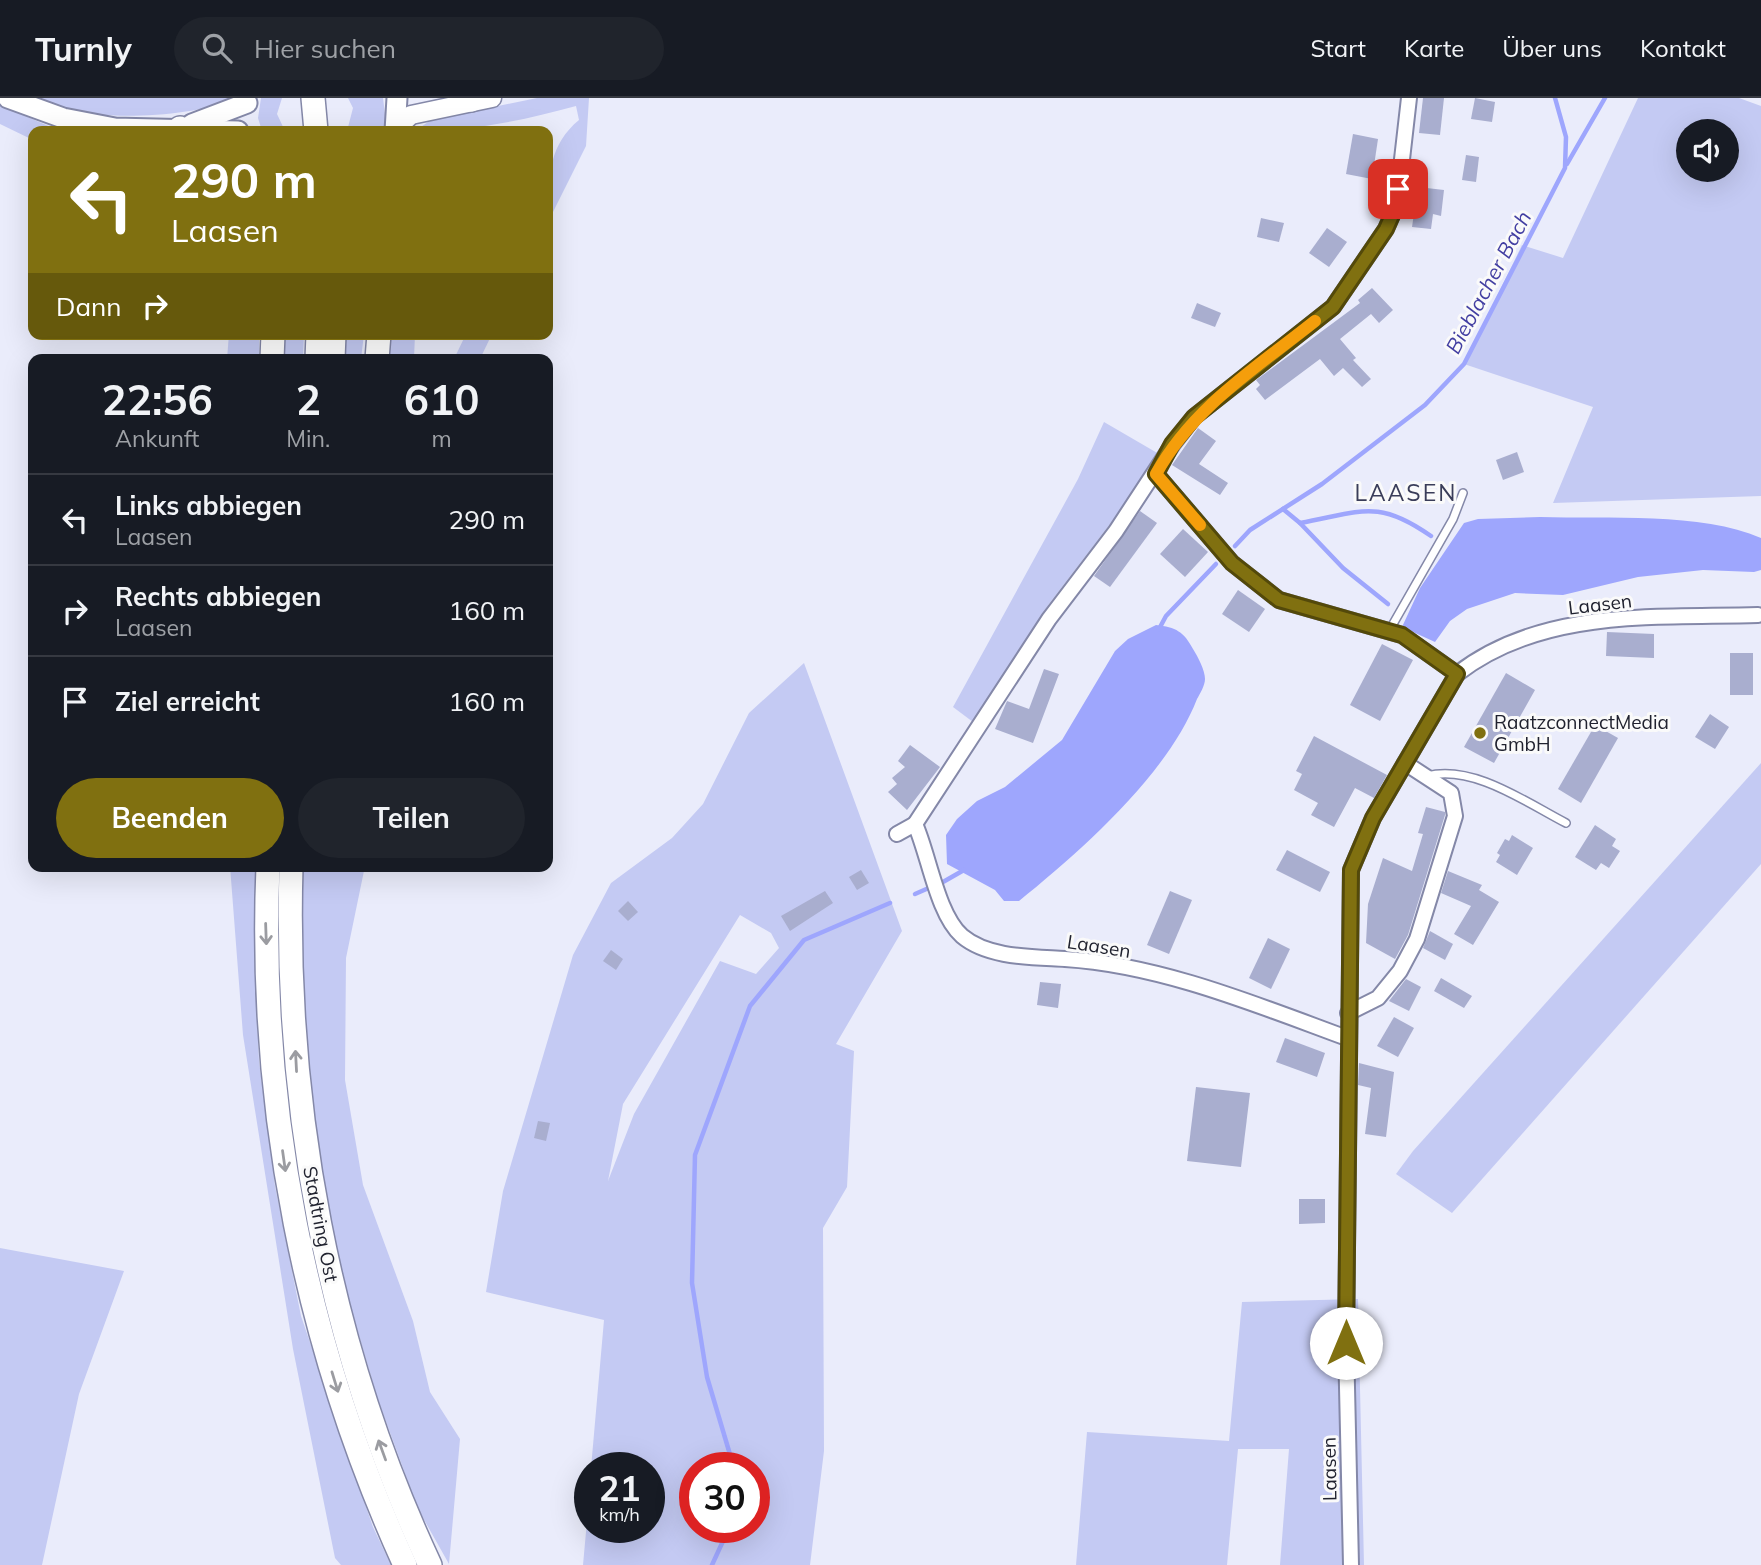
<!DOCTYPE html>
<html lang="de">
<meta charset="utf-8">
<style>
body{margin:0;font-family:Mulish,sans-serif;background:#20242c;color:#f1f3f6;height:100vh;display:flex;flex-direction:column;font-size:26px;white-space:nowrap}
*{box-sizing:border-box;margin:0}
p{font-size:23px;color:#9ea1a6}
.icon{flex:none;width:38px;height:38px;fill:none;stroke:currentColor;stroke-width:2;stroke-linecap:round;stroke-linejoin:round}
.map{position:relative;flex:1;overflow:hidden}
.details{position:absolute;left:28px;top:256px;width:525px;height:518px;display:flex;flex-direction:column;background:#171b24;border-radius:14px;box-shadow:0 7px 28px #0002}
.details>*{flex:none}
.hud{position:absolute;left:28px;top:28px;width:525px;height:214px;border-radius:14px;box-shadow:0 7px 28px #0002;background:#807010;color:#fff;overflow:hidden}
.controls{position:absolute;left:1676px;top:21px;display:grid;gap:14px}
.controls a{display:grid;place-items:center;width:63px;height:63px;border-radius:50%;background:#171b24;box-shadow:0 7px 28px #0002;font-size:35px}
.speed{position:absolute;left:574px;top:1354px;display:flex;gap:14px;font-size:35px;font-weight:700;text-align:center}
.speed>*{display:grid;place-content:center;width:91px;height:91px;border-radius:50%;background:#171b24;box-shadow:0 7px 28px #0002;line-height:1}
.speed small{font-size:18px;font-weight:400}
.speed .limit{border:10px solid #d22;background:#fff;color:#111}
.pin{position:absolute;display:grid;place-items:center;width:60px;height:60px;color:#fff;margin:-30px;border-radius:14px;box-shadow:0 4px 10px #0006}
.me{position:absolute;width:77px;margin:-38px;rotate:0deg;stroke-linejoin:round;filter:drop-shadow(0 0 5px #0008)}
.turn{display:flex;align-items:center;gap:24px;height:147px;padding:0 28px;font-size:32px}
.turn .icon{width:91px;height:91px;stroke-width:2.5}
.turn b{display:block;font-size:49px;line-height:60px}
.then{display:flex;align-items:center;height:66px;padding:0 28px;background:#0003;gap:14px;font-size:26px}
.eta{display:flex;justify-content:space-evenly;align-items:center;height:119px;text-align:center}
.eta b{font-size:42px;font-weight:700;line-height:49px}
.cta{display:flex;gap:14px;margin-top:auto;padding:14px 28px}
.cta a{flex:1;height:80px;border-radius:42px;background:#807010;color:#fff;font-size:28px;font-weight:700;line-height:80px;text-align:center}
.cta a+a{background:#20242c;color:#f1f3f6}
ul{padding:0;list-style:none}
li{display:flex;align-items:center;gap:21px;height:91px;padding:0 28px;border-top:2px solid #363941}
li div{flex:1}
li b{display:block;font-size:26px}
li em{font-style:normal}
header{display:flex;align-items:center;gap:42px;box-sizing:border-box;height:98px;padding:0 35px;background:#171b24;border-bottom:2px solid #363941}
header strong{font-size:33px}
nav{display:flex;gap:38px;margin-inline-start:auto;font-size:24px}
.search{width:490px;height:63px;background:#20242c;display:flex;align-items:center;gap:18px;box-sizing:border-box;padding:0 24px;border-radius:38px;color:#9ea1a6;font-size:26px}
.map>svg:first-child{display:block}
</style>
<header>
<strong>Turnly</strong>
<div class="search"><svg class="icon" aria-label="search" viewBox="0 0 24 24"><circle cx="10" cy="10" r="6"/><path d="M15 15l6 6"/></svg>Hier suchen</div>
<nav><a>Start</a><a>Karte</a><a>Über uns</a><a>Kontakt</a></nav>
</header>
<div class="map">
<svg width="1761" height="1467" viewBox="0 0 1761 1467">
<rect width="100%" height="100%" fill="#eaecfb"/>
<!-- green -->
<g fill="#c4caf3" fill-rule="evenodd">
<path d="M 34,0 L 230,0 C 205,18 117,21 86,15 C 69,12 51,5 34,0 Z"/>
<polygon points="261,0 282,0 277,16 285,33 262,33 258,20"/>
<polygon points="348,0 383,0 386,24 382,33 347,33 353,10"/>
<path d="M 537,0 L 589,0 L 586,48 L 548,124 C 548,86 546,49 579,22 L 576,8 C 522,23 471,33 415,33 L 431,22 Z"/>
<path d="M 1638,0 L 1739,0 L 1761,8 L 1761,398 L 1553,405 L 1593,309 L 1464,266 L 1522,147 L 1563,160 ZM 1689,33 L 1727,33 L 1727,72 L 1689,72 Z"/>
<polygon points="0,7 60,33 33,33 33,42 0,26"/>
<polygon points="229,236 259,236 259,261 227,261"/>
<polygon points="281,236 304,236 303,261 280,261"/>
<polygon points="341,236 364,236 361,261 340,261"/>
<polygon points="387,236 415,236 414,261 384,261"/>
<polygon points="466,236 492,236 480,261 454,261"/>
<polygon points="1104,324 1159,356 1146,379 1049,506 973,624 953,609 1078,381"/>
<path d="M 804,565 L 902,833 L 836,946 L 854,953 L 847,1089 L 823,1130 L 824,1353 L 810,1467 L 583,1467 L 590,1390 L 590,1430 L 649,1430 L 649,1370 L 591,1370 L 604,1222 L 486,1194 L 503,1093 L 573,857 L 611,785 L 672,740 L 703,706 L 749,615 ZM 740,817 L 771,835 L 779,850 L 756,876 L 720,863 L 634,1016 L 608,1083 L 623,1006 ZM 695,1370 L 754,1370 L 754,1430 L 695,1430 Z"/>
<polygon points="1761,665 1761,766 1452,1115 1396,1076 1413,1053"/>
<polygon points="230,768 255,768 255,872 259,963 275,1088 301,1218 373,1429 391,1467 341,1467 335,1460 293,1251 243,937"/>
<polygon points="299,768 365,768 346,860 345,982 363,1087 413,1223 430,1294 460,1341 449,1466 418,1411 377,1299 338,1165 302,965"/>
<polygon points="0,1150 124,1173 79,1296 42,1467 0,1467"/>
<polygon points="1358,1201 1364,1467 1280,1467 1289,1351 1238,1351 1227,1467 1076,1467 1087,1334 1229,1343 1242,1204"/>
</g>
<!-- water -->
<g fill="#9ea6fd">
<path d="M 1540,419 C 1606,421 1702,414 1761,440 L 1761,472 L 1754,474 L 1703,472 L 1638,479 L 1563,497 L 1515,495 L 1467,511 L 1450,523 L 1435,544 L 1402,529 L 1420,490 L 1464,425 L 1478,421 Z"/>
<path d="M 1156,527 C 1176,529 1184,534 1193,551 C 1198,559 1205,572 1205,581 C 1205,587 1200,596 1197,601 C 1168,676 1081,753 1019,803 L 1004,803 L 995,792 L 947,766 L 946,737 L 957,721 L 977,703 L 1005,689 L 1062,642 L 1115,553 L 1128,541 Z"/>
</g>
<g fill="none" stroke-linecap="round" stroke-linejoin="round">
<!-- stream -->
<g stroke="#9ea6fd" stroke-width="4.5">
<polyline points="1567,66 1605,0"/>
<path d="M 1283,411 L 1300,425 C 1361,414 1377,400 1431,438"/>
<polyline points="1300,425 1343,470 1388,506"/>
<polyline points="1235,448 1250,432 1322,386 1425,307 1464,266 1565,70 1566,39 1555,0"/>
<polyline points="1159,531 1166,518 1216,466"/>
<polyline points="943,784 964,772"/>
<polyline points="915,796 931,789"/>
<polyline points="734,1370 707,1279 692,1185 695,1057 750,908 804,842 890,805"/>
<polyline points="712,1467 729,1430"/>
</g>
</g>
<!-- building -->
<g fill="#a9aecf">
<polygon points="1423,0 1444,0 1440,37 1419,35"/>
<polygon points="1475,0 1495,4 1492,24 1471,21"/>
<polygon points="1353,36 1378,41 1372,81 1346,76"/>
<polygon points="1466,57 1479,59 1476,84 1462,82"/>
<polygon points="1418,89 1444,92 1441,118 1433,116 1431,131 1412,129"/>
<polygon points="1261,120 1284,125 1279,144 1257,139"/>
<polygon points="1327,130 1347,144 1329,169 1309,155"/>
<polygon points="1372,190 1393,212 1379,225 1371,216 1340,241 1356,260 1353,262 1371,281 1362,289 1343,270 1334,278 1320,261 1265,302 1256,291 1260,287 1256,282 1360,205 1358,202"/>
<polygon points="1197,205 1221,215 1215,229 1191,220"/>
<polygon points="1198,330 1216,343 1199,366 1228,385 1220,397 1172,367"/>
<polygon points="1517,354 1524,374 1503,382 1496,362"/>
<polygon points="1140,413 1157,425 1110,489 1094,478"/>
<polygon points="1183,431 1208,454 1185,479 1160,456"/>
<polygon points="1238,492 1265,511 1249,534 1222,516"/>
<polygon points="1607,534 1654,536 1654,560 1606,558"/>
<polygon points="1382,546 1413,562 1380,623 1350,607"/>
<rect x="1730" y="555" width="23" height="42"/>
<polygon points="1044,571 1059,576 1033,645 995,631 1007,603 1029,611"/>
<polygon points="1506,575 1535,592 1494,665 1464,649"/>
<polygon points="1710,616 1729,629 1715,651 1695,639"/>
<polygon points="1595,627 1618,640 1581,705 1558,691"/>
<polygon points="1314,638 1387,677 1374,700 1355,690 1334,729 1311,717 1318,705 1294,692 1302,676 1296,673"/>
<polygon points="910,647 940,669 907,712 888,694 897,686 892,680 905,669 898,663"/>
<polygon points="1426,709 1445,714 1445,717 1408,837 1395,861 1366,845 1368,806 1383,760 1412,773 1423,736 1418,735"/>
<polygon points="1595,727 1616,741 1612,748 1620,753 1609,770 1601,765 1596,772 1575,759"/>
<polygon points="1512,737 1533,750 1517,777 1496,764 1500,757 1497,755 1505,741 1509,743"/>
<polygon points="1287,752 1330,774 1320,794 1276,772"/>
<polygon points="861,772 869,785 857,792 849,779"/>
<polygon points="1448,773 1482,787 1479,792 1499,804 1473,847 1454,836 1471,808 1441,795"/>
<polygon points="825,793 833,805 790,833 781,818"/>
<polygon points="1170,793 1192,802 1169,856 1147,847"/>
<polygon points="628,803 638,814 628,823 618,813"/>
<polygon points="1430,833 1453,846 1445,862 1423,850"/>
<polygon points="1268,840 1290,851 1271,891 1249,880"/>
<polygon points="611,852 623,861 616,872 603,863"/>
<polygon points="1441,880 1472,898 1464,910 1434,893"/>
<polygon points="1406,881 1421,889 1409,913 1389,903"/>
<polygon points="1040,884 1061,886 1058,910 1037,907"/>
<polygon points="1394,919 1414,930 1398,959 1377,948"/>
<polygon points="1285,940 1325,955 1317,979 1276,964"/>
<polygon points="1359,965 1394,974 1386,1039 1365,1036 1371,990 1358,987"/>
<polygon points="1196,989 1250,995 1241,1069 1187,1063"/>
<polygon points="538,1023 550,1025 546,1043 534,1040"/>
<polygon points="1299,1101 1325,1101 1325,1125 1299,1126"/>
</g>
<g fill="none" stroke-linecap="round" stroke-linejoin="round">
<defs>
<g id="service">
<polyline points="1389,533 1453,421 1463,395"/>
<path d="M 1427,678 C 1473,666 1527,705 1566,725"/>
</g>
<g id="minor">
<polyline points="1156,376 1232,465 1279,502 1402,537 1457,576 1373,720 1351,772 1346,1245 1351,1467"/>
<path d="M 1457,576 C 1542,510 1656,520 1758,517"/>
<path d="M 915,726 C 929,757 937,816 962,838 C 988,860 1032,859 1065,861 C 1161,867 1257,907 1347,940"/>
<polyline points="897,736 915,726 1049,521 1116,433 1173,346 1194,319 1333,209 1386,131 1397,105 1409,0"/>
<polyline points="1348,915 1378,900 1400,873 1417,841 1455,718 1451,695 1405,665"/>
</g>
<polyline id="tertiary" points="396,31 411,17 492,0"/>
<g id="secondary">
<polyline points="8,0 63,20 115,30 238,33"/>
<polyline points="192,26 247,5"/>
<polyline points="395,33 397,0"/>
</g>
<g id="trunk">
<polyline points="313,0 316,33"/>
<polyline points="467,0 471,2"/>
<polyline points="180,30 186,33"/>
<polyline points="272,261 273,236"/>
<polyline points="317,261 318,236"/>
<polyline points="333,261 334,236"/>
<polyline points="377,261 379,236"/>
<path d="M 268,768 C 258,1008 305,1248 405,1467"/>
<path d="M 291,768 C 284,1008 328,1249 430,1467"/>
</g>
</defs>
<!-- service casing -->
<use href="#service" stroke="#8488a8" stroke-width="10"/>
<!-- minor casing -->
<use href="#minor" stroke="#8488a8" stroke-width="18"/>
<!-- tertiary casing -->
<use href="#tertiary" stroke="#8488a8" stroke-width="21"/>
<!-- secondary casing -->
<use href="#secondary" stroke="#8488a8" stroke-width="23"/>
<!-- trunk casing -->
<use href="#trunk" stroke="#8488a8" stroke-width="26"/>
<!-- service -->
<use href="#service" stroke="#fff" stroke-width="7"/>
<!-- minor -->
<use href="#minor" stroke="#fff" stroke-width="14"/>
<!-- tertiary -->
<use href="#tertiary" stroke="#fff" stroke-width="18"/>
<!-- secondary -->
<use href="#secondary" stroke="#fff" stroke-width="19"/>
<!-- trunk -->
<use href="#trunk" stroke="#fff" stroke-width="23"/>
</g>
<!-- one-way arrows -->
<defs><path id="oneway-shaft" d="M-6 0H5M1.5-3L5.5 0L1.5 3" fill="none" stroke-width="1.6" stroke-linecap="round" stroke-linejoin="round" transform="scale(1.75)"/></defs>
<g stroke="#9b9ca1">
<use href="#oneway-shaft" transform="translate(266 836) rotate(88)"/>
<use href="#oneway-shaft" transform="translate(296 963) rotate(-93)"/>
<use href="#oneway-shaft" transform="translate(284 1063) rotate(82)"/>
<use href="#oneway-shaft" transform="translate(335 1284) rotate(73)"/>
<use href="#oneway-shaft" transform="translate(382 1352) rotate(-110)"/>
</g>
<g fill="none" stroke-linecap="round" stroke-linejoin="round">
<defs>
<polyline id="route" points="1346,1245 1351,772 1373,720 1457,576 1402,537 1279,502 1232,465 1156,376 1172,346 1194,319 1333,209 1386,131 1397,106 1398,91"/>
</defs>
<!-- route casing -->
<use href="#route" stroke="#53490a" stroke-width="18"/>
<!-- route -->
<use href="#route" stroke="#807010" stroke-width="12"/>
<!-- slow -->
<path stroke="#f59e0b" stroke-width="12" d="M 1200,427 L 1156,376 C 1193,309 1256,270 1315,223"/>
</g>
<!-- markers -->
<circle fill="#807010" stroke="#fafafa" stroke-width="2.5" cx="1480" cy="635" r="7"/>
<g text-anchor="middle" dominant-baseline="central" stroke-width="6" stroke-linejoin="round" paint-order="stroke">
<!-- street labels -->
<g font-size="19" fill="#20222f" stroke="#fafafa">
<text transform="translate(1600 506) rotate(-7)">Laasen</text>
<text transform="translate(1099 848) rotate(9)">Laasen</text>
<text transform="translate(321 1126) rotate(79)">Stadtring Ost</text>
<text transform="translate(1329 1371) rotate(-91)">Laasen</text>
</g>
<!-- poi labels -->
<g font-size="19" fill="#20222f" stroke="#fafafa" text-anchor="start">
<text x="1494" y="624">RaatzconnectMedia<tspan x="1494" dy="22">GmbH</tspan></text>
</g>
<!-- water labels -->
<g font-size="21" font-style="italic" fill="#433fa2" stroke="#fafafa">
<text transform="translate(1488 184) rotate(-62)">Bieblacher Bach</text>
</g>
<!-- quarter labels -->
<g font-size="23" letter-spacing="2" fill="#3a3d59" stroke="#fafafa">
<text x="1406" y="394">LAASEN</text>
</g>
</g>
</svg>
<div class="controls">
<a><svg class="icon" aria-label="sound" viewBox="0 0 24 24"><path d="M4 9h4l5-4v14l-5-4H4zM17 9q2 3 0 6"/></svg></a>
</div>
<div class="speed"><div>21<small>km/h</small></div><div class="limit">30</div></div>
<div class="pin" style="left:1398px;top:91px;background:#d93025"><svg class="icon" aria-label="arrive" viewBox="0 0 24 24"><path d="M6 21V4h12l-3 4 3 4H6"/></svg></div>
<svg class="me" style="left:1346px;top:1245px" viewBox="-20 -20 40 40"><circle r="19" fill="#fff"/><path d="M0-13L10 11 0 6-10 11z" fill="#807010"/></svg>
<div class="hud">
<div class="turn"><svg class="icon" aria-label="left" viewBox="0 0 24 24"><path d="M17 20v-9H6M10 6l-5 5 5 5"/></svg><div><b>290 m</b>Laasen</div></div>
<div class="then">Dann<svg class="icon" aria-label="right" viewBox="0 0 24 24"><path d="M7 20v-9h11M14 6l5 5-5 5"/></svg></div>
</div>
<section class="details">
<div class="eta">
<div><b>22:56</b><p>Ankunft</p></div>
<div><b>2</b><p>Min.</p></div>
<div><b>610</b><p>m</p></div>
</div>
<ul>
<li><svg class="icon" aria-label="left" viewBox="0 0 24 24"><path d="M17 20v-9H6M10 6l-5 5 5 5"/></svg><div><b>Links abbiegen</b><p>Laasen</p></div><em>290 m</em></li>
<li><svg class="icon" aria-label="right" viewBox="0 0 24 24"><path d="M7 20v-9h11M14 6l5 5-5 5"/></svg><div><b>Rechts abbiegen</b><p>Laasen</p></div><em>160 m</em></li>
<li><svg class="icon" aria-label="arrive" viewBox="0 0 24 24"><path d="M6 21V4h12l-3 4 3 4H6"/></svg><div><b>Ziel erreicht</b></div><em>160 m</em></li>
</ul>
<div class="cta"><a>Beenden</a><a>Teilen</a></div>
</section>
</div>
